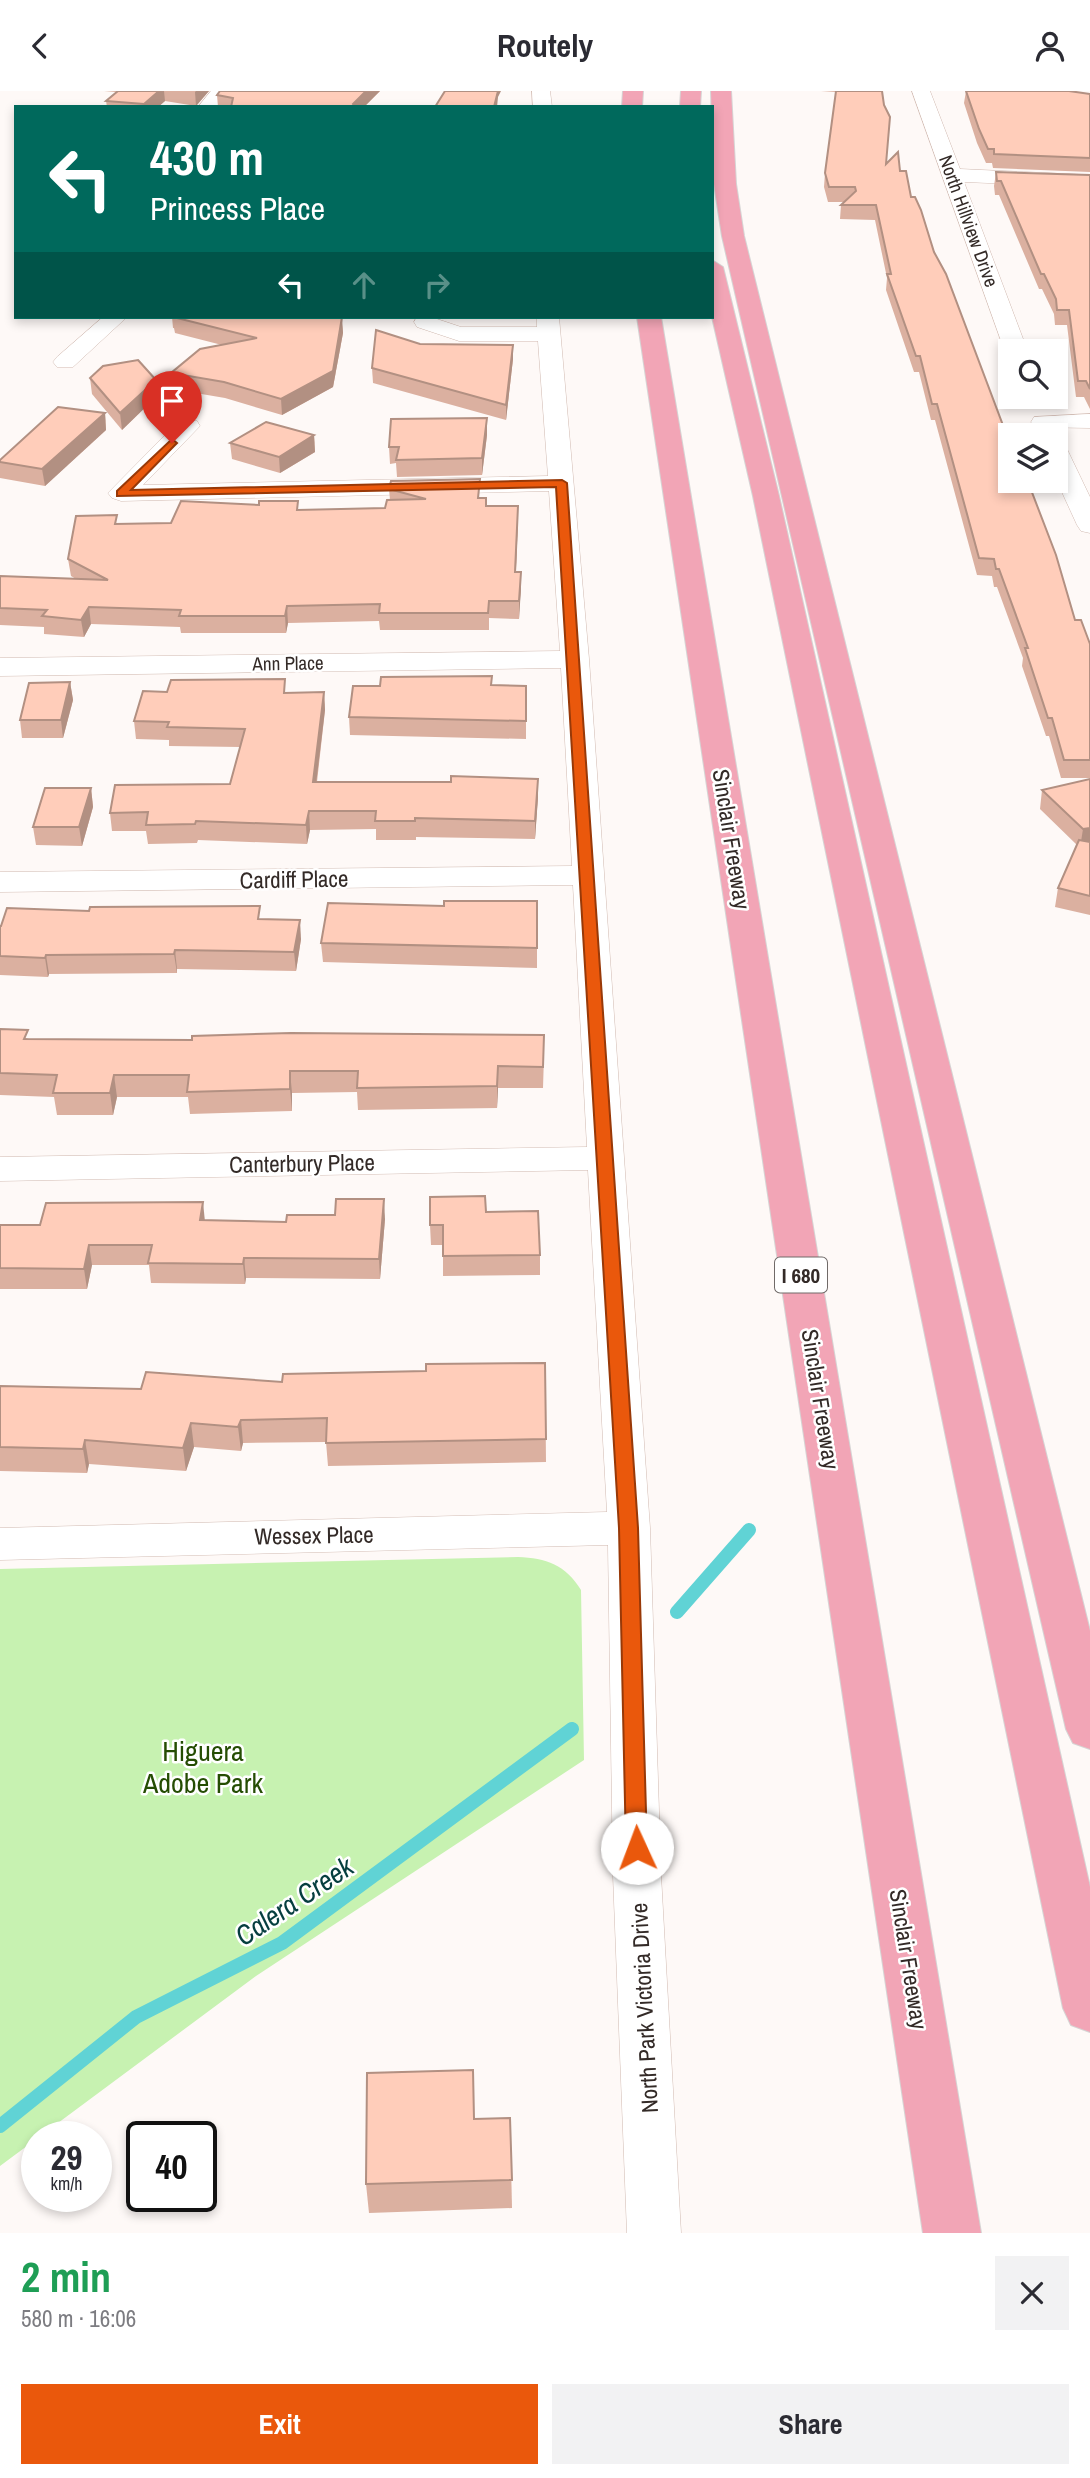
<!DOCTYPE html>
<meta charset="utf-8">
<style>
body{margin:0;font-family:"Archivo Narrow",sans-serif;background:#f2f2f3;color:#2b2b33;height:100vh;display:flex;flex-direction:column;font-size:26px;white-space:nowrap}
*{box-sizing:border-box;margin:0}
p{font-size:23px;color:#7c7c81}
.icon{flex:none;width:38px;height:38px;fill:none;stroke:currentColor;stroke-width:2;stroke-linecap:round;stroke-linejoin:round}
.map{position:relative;height:2142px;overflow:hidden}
.drawer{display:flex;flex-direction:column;background:#fff;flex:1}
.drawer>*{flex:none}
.banner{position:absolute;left:14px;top:14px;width:700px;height:214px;border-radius:0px;box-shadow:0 4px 10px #0003;background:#00695c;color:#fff;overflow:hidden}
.tools{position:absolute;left:998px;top:248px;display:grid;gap:14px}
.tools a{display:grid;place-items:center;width:70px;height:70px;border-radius:0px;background:#fff;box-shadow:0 4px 10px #0003;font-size:35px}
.speed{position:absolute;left:21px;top:2030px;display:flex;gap:14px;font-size:35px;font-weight:700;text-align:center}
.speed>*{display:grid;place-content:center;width:91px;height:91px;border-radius:50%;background:#fff;box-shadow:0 4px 10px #0003;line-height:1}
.speed small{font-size:18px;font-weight:400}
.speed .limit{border:4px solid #111;border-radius:10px;background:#fff;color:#111}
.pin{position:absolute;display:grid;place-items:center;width:60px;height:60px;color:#fff;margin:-72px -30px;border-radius:50% 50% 50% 0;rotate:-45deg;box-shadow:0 0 7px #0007}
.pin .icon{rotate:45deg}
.me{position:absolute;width:77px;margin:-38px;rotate:358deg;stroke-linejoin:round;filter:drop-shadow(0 0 5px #0008)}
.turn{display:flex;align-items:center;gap:24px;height:147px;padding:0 21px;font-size:32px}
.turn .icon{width:91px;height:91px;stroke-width:2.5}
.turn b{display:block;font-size:49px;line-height:60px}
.lanes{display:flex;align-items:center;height:66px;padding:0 21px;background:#0003;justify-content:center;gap:35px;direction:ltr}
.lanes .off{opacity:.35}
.round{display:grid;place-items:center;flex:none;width:74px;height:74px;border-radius:0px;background:#f2f2f3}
.summary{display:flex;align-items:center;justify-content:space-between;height:119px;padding:0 21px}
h1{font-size:42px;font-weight:700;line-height:52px;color:#1e9e55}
.action{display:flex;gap:14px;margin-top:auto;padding:14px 21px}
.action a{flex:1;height:80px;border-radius:0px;background:#ea580c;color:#fff;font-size:28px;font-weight:700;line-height:80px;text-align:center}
.action a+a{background:#f2f2f3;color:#2b2b33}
header{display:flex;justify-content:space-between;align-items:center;height:91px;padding:0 21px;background:#fff;font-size:32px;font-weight:700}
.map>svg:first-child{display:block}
</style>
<header><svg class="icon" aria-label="back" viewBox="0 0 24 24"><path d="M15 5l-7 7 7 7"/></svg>Routely<svg class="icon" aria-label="person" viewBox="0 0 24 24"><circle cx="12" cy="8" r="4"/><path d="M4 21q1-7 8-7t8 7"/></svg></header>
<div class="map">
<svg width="1090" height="2142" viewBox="0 0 1090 2142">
<rect width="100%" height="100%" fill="#fef9f7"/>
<!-- green -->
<path fill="#c7f2b1" d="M 518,1466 C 546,1467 566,1474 581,1499 L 584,1669 L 256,1885 L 0,2075 L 0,1478 Z"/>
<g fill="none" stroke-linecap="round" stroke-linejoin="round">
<!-- stream -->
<g stroke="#60d3d5" stroke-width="14">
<polyline points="677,1521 749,1439"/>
<polyline points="0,2035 136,1926 282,1852 572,1638"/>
</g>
<defs>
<g id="minor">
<polygon points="211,0 230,0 217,16 198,16"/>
<polygon points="532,0 550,0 552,16 533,16"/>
<polygon points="912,0 930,0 960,78 1090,84 1090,96 964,91 1028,261 1010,261 1010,266 1005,261"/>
<polygon points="103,226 127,226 73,276 57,276 53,271 57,266"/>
<polygon points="417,226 431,226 461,236 537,236 537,226 559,226 589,568 650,1437 661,1784 681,2142 627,2142 613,1784 608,1454 0,1469 0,1437 607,1421 588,1079 0,1090 0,1066 587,1056 573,794 0,801 0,781 572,775 561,577 0,585 0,567 560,560 549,400 121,410 112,407 108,402 179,330 197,330 200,335 143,394 548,385 538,250 459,250 417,236 414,231"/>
<polygon points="1090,323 1090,337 1034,336 1031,331 1034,326"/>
<polygon points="1055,351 1064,353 1067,358 1090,406 1090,442 1081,440 1077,434 1055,386"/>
</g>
<g id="highway">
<polygon points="623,0 643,0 642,16 622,16"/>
<polygon points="681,0 701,0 700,16 680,16"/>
<polygon points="711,0 731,0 736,93 744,145 1090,1540 1090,1658 1073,1652 1066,1638 722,145 714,93"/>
<polygon points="712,169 723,176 779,405 1090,1796 1090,1941 1071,1934 1063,1917 753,405 712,226"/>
<polygon points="637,226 661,226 981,2142 923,2142"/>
</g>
</defs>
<!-- minor casing -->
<use href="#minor" stroke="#d1bab1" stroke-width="1"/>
<!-- highway casing -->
<use href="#highway" stroke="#d6d4d4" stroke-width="2"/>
<!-- minor -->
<use href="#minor" fill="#fff" fill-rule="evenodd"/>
<!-- highway -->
<use href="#highway" fill="#f2a5b6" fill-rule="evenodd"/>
</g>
<!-- wall -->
<g fill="#dbb0a0">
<polygon points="104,0 209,0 196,15 165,10 158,16 107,16 106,10 116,1"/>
<polygon points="380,0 364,16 218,16 217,4"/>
<polygon points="821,0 882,0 886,73 900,80 911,106 934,161 1075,529 1090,553 1090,687 1061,687 1049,645 1046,645 1022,575 1023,567 997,496 994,496 992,485 977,484 935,329 931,329 919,281 914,281 886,199 887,187 875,129 840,128 841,114 845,111 828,111 824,96 825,82 836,1"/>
<polygon points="966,0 1090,3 1090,81 993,77 992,72 986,72 977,52 964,12"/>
<polygon points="996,81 1090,84 1090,318 1084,306 1076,306 1067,234 1055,234 1054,223 1042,198 1039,198 999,104 995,104 994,95"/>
<polygon points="172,226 341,226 343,242 333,296 282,324 225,307 172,298 171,282 222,254 175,242 174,237 173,237"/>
<polygon points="420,253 513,254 513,268 506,329 373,292 372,277"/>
<polygon points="90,287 157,305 122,339 92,303"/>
<polygon points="105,322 106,339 45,395 0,387 0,369"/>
<polygon points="314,344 315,361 280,382 232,368 230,352"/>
<polygon points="487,344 482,384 397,386 396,372 390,373 389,356"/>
<polygon points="389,398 486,407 486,415 518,415 516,481 521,481 519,528 489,527 489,539 380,539 379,530 288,532 286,542 181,542 180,536 91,533 84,546 44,543 44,536 0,534 0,485 76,488 71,485 68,468 118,433 171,432 298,419 385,417 390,409"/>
<polygon points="70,591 73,609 63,647 22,647 20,629"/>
<polygon points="492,594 526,595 526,648 350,644 349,626"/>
<polygon points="324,601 325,619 317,691 538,706 535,748 416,746 416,749 376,749 376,738 310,739 307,753 198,749 197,752 148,753 146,740 112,740 110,722 230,693 240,656 169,655 169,649 136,648 134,630 286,602"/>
<polygon points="1090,688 1090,824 1055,816 1058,797 1077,754 1040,718 1042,699"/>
<polygon points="91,697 93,716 82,755 36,754 33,736"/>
<polygon points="537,810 537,877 323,871 321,852 444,815"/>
<polygon points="261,828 301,848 296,880 177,878 177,882 49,883 48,886 0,884 0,835"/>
<polygon points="0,938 29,948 544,965 543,997 498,997 497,1017 358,1019 357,1001 292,1002 292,1020 190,1023 188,1006 117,1006 113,1024 57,1024 54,1006 0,1004"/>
<polygon points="486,1121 540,1164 540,1184 443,1185 443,1154 431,1154 430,1134"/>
<polygon points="385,1128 380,1188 246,1187 245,1193 151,1192 149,1174 92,1174 87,1198 0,1198 0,1134 40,1134 205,1129 286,1131"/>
<polygon points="545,1272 546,1371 328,1375 326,1351 243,1352 241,1360 194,1356 186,1380 89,1373 87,1382 0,1380 0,1295 141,1298 282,1291"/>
<polygon points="510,2027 512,2117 369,2122 366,2093 474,2028"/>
</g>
<!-- shaded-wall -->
<g fill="#b29082">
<polygon points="159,0 164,0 165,10 158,16 144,16 144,13"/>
<polygon points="196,0 209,0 196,15 195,1"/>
<polygon points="366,0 380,0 364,16 353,16 353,13"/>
<polygon points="496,0 501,0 498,6 497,16 494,16"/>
<polygon points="342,226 343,242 333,296 282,324 281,308"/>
<polygon points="513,254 513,268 506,329 506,314"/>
<polygon points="156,289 157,305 122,339 120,322"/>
<polygon points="105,322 106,339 45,395 42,378"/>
<polygon points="487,327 487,344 482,384 482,367"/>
<polygon points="314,344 315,361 280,382 279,366"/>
<polygon points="518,415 518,432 515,498 515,481"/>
<polygon points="521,481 521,498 519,528 519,510"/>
<polygon points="287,515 288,532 286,542 285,525"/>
<polygon points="89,516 91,533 84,546 81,529"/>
<polygon points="70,591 73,609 63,647 61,629"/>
<polygon points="324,601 325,619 314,710 313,691"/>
<polygon points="538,688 538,706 535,748 535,730"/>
<polygon points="91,697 93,716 82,755 79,736"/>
<polygon points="309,720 310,739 307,753 306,734"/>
<polygon points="1090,737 1090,754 1080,757 1083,738"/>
<polygon points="300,829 301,848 296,880 294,861"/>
<polygon points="175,859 177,878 177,882 174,863"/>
<polygon points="46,864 49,883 48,886 45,867"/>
<polygon points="498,975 498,997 497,1017 497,995"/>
<polygon points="290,980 292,1002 292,1020 290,998"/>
<polygon points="114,984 117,1006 113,1024 110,1002"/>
<polygon points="384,1108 385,1128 380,1188 379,1168"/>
<polygon points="203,1111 205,1131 200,1129"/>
<polygon points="89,1154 92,1174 87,1198 84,1178"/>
<polygon points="244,1167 246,1187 245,1193 243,1173"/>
<polygon points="241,1329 243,1352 241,1360 238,1336"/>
<polygon points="191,1332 194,1356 186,1380 183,1357"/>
<polygon points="85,1349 89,1373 87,1382 83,1358"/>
</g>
<!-- building -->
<g fill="#ffcdba" stroke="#b29082" stroke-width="2">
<polygon points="118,0 159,0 144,13 106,10"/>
<polygon points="220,0 366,0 353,13 356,16 231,16 233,7 217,4"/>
<polygon points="445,0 498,0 494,16 435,16"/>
<polygon points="836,0 882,0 884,14 890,26 886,73 898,61 900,80 906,80 911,106 915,106 921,119 934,161 946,183 1010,353 1010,390 1028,391 1056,464 1075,529 1081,529 1090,553 1090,669 1064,669 1052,627 1048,627 1025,557 1028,557 999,478 996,478 994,468 979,467 937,313 932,313 920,265 916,265 887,183 891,183 876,114 841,114 856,100 855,96 829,96 825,82"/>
<polygon points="966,0 1069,0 1090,3 1090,67 994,63 994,58 988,58 979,38"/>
<polygon points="996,81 1090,84 1090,298 1086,290 1078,290 1069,219 1057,219 1056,208 1044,183 1041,183 1001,90 997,90"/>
<polygon points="173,226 342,226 333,280 281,308 224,291 171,282 200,258 257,247"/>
<polygon points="376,239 420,253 513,254 506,314 372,277"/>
<polygon points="138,269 156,289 120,322 90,287 103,275"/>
<polygon points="58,316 105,322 42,378 0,371 0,369"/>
<polygon points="487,327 482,367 396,369 399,356 389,356 391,328"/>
<polygon points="266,331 314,344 279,366 230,352"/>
<polygon points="480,388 478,407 486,407 486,415 518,415 515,481 521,481 519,510 489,510 488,522 379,522 380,513 287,515 285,525 179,525 181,519 89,516 81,529 42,525 47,519 0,517 0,485 108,489 68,468 76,425 117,424 115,433 171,432 181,410 259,414 259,410 298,410 297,419 385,417 387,409 426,408 389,398 391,390"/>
<polygon points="492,585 491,594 526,595 526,630 349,626 353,595 380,595 381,586"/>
<polygon points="285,588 284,602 324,601 313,691 451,691 451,685 538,688 535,730 415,727 415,730 375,730 376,720 309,720 306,734 196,730 195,733 146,734 148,721 110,722 115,694 230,693 245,638 167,636 169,631 134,630 143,600 167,601 171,589"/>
<polygon points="70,591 61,629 20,629 29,592"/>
<polygon points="1090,688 1090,737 1083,738 1042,699"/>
<polygon points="45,697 91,697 79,736 33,736"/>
<polygon points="1079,749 1090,751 1090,805 1058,797"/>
<polygon points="444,810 537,810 537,857 321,852 328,812 444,815"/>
<polygon points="260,815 258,828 300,829 294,861 175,859 174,863 46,864 45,867 0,865 0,835 1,835 7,817 89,820 90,816"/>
<polygon points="0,938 28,939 24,948 192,949 192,945 291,942 544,944 543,976 498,975 497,995 357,997 358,980 290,980 290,998 187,1001 189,984 114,984 110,1002 53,1002 57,984 0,982"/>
<polygon points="485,1105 486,1121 538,1120 540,1164 443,1165 443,1134 430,1134 430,1106"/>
<polygon points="336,1108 384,1108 379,1168 244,1167 243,1173 148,1172 152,1154 89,1154 84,1178 0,1177 0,1134 40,1134 46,1112 203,1111 200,1129 286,1131 287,1124 335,1124"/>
<polygon points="545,1272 546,1348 326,1352 327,1327 241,1329 238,1336 191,1332 183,1357 85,1349 83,1358 0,1356 0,1295 141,1298 146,1281 282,1291 283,1283 426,1280 426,1273"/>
<polygon points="473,1979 474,2028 510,2027 512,2089 366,2093 367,1982"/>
</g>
<!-- route -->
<polygon fill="#ea580c" stroke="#983908" stroke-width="2" points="172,348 177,352 175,354 131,399 562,389 567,392 638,1437 647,1757 644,1763 637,1766 629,1763 626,1757 619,1437 556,396 117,405 117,400"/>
<g text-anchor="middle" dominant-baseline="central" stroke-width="5" stroke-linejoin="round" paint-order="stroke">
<!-- far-street labels -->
<g font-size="19" fill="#332a27" stroke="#fff">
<text transform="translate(969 130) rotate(70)">North Hillview Drive</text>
<text transform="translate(288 572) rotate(-1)">Ann Place</text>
</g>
<!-- shield labels -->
<rect fill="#fff" stroke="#706a68" stroke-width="2" x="775" y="1166.5" width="52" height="35" rx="5"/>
<g font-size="21" font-weight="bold" fill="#332a27">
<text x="801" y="1184">I 680</text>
</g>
<!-- street labels -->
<g font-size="23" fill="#332a27" stroke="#fff">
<text transform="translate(732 748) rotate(81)">Sinclair Freeway</text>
<text transform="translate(294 788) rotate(-1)">Cardiff Place</text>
<text transform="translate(302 1072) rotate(-1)">Canterbury Place</text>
<text transform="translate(821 1308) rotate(81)">Sinclair Freeway</text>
<text transform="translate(314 1444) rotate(-1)">Wessex Place</text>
<text transform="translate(909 1868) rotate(81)">Sinclair Freeway</text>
<text transform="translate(644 1917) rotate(-93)">North Park Victoria Drive</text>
</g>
<!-- near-park labels -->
<g font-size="28" fill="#254d03" stroke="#fff">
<text x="203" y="1660">Higuera<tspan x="203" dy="32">Adobe Park</tspan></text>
</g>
<!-- near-water labels -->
<g font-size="28" font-style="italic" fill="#053e3f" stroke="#fff">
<text transform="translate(294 1810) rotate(-34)">Calera Creek</text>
</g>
</g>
</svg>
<div class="tools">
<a><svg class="icon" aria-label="search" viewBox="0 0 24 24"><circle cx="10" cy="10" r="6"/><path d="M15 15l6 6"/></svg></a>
<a><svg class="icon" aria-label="layers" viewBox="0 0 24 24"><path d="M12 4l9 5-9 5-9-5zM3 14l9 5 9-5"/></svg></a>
</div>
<div class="speed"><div>29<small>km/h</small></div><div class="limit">40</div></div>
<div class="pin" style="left:172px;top:352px;background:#d93025"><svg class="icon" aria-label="arrive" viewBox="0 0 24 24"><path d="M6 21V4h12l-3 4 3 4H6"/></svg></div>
<svg class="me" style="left:637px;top:1757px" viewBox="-20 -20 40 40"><circle r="19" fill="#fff"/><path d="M0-13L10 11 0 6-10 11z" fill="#ea580c"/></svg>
<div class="banner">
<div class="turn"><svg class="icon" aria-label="left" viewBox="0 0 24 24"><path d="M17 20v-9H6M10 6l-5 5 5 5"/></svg><div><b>430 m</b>Princess Place</div></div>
<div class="lanes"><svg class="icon" aria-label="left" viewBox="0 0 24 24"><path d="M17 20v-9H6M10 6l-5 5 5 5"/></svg><svg class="icon off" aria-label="ahead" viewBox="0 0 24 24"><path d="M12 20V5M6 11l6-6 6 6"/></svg><svg class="icon off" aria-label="right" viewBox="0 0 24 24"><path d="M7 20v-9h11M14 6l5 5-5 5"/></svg></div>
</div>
</div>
<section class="drawer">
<div class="summary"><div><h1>2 min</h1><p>580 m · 16:06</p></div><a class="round"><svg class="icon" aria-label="close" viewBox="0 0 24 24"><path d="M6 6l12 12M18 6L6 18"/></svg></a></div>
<div class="action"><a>Exit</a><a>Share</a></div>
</section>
